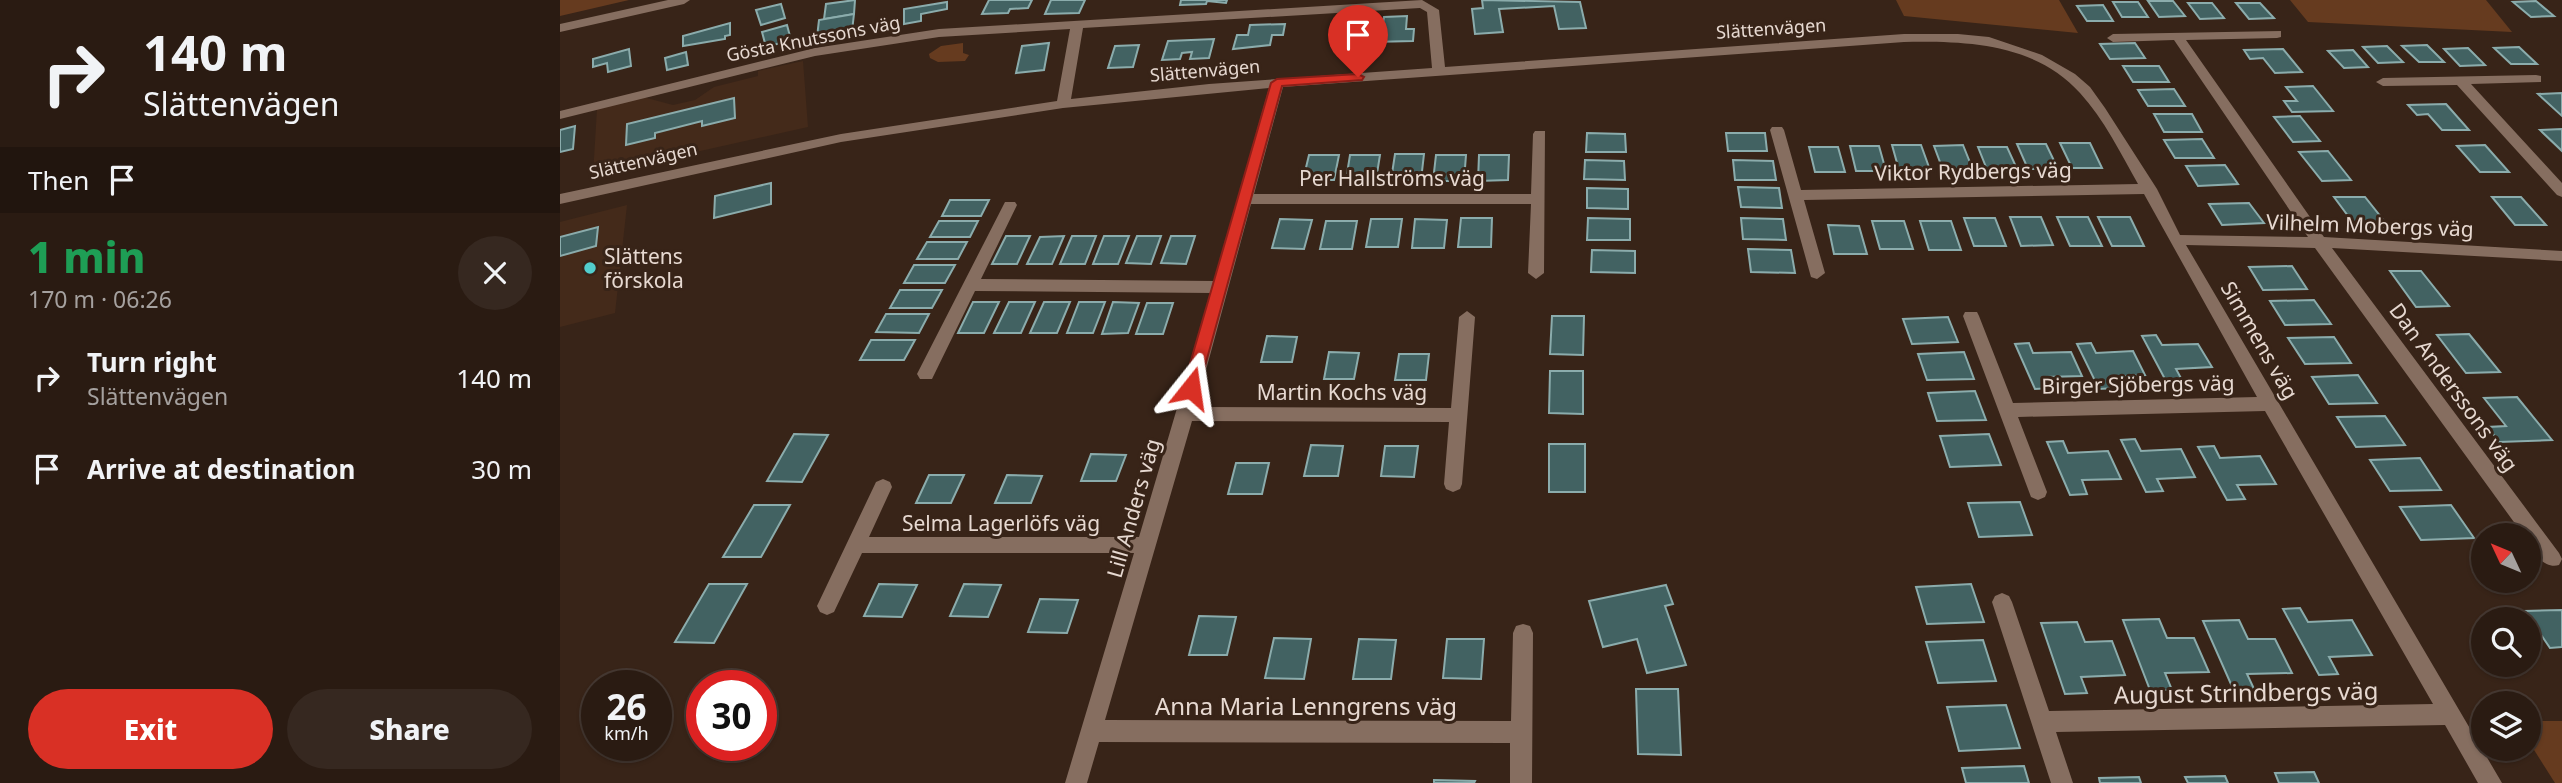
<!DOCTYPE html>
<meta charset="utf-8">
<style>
body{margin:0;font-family:"Noto Sans",sans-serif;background:#362820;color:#f1f3f6;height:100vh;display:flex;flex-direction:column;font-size:26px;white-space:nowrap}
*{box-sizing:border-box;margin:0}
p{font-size:23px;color:#a5a19f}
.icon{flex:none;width:38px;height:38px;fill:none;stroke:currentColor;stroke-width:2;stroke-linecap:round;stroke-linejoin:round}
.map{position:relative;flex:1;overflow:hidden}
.details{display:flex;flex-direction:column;background:#2a1b12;width:560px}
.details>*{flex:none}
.guide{background:#2a1b12;color:#f1f3f6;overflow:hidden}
.needle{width:46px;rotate:314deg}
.controls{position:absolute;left:1911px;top:523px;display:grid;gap:14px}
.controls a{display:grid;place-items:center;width:70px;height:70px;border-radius:50%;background:#2a1b12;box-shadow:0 2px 5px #0004,0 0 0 2px #463932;font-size:35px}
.speed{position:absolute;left:21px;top:670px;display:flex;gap:14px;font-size:35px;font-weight:700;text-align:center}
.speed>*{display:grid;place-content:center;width:91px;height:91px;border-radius:50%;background:#2a1b12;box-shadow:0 2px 5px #0004,0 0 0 2px #463932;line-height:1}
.speed small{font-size:18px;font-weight:400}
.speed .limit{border:10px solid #d22;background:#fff;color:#111}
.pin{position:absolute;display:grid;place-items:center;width:60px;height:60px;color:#fff;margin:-72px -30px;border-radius:50% 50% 50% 0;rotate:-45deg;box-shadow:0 0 7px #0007}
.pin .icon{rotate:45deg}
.me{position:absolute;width:77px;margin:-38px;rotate:15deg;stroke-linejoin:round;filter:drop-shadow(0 0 5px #0008)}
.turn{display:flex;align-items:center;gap:24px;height:147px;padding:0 28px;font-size:32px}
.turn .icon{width:91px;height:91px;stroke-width:2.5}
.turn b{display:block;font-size:49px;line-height:60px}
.then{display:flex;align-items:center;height:66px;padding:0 28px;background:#0003;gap:14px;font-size:26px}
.round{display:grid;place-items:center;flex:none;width:74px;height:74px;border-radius:37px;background:#362820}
.overview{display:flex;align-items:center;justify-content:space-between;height:119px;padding:0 28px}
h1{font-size:42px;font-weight:800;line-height:52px;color:#1e9e55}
.cta{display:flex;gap:14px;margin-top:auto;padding:14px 28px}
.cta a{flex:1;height:80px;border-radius:42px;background:#d93025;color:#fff;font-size:28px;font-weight:800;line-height:80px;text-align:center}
.cta a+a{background:#362820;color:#f1f3f6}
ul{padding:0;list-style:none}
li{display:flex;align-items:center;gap:21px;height:91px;padding:0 28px}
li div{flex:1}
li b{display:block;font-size:26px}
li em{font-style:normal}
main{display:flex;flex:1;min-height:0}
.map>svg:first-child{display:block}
</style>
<main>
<section class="details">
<div class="guide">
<div class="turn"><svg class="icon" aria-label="right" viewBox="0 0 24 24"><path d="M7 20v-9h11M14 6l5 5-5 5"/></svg><div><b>140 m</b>Slättenvägen</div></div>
<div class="then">Then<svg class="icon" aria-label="arrive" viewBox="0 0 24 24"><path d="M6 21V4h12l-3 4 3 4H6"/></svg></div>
</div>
<div class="overview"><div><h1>1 min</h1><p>170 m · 06:26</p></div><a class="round"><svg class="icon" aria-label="close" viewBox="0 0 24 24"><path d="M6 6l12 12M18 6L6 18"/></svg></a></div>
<ul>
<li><svg class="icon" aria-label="right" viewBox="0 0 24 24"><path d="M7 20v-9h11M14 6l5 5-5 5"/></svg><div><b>Turn right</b><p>Slättenvägen</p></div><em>140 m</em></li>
<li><svg class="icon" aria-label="arrive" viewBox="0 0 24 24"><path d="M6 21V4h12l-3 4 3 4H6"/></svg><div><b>Arrive at destination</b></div><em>30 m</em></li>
</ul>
<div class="cta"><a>Exit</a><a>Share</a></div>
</section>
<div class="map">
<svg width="2002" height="783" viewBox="0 0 2002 783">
<rect width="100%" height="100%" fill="#382418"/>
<!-- built -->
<g fill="#442a1a">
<polygon points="243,61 248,127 33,175 37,109 83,97 113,105 135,100 154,87 198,76 198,71"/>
<polygon points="67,205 55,313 0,327 0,222"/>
</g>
<!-- green -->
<g fill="#663b1f">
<polygon points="0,0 69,0 0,16"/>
<polygon points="1336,0 1499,0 1518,33 1344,16"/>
<polygon points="1730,0 1926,0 1952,32 1748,22"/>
<polygon points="403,43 403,53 409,55 405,61 378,62 370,58 369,54 381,46"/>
<polygon points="1969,721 2002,721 2002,783 1995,783 1969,742"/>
</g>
<!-- building -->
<g fill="#426262" stroke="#8bacac" stroke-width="2">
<polygon points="295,0 294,14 264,19 266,4"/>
<polygon points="429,0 472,0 468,8 450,9 448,13 422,14"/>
<polygon points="491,0 525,0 519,13 485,14"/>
<polygon points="621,0 667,0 666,3 647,1 646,4 620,5"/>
<polygon points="922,0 1020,2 1026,28 999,29 994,6 939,9 943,32 915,34 912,9 923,8"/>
<polygon points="1588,1 1613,1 1625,16 1599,17"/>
<polygon points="1976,1 1994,16 1971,17 1953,2"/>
<polygon points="387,2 387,9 361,14 361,21 344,24 344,9"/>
<polygon points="1553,2 1578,2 1588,17 1562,17"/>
<polygon points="1628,3 1652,3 1664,18 1640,19"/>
<polygon points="1676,3 1700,3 1714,18 1689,19"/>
<polygon points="221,4 225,18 201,25 196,10"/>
<polygon points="1543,5 1553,21 1527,21 1517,6"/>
<polygon points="294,14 292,31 257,37 259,20"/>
<polygon points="847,16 846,29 854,29 853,41 812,42 814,30 822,30 824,17"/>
<polygon points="170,23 170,35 165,36 165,39 123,46 123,36"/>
<polygon points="725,24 723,35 712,35 710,45 673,49 677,35 688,35 690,25"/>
<polygon points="227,25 231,40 206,47 202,32"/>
<polygon points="654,39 649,58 630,59 632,52 622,53 620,59 602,60 608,41"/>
<polygon points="489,43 484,70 456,73 462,46"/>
<polygon points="1575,43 1585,58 1550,59 1540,44"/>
<polygon points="579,45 573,67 548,68 555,46"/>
<polygon points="1867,45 1884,62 1859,62 1842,46"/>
<polygon points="1827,46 1843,62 1818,63 1803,47"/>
<polygon points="1959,47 1977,64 1951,64 1934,48"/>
<polygon points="1908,48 1925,65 1900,66 1884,49"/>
<polygon points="69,49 71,66 48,72 47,63 33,67 33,59"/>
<polygon points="1723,49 1742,72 1715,73 1703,58 1690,59 1684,50"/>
<polygon points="1793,50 1808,67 1784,68 1768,51"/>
<polygon points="126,52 128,65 107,70 105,58"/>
<polygon points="1563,66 1599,66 1609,82 1573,82"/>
<polygon points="1753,86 1773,111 1732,112 1724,101 1737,101 1726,87"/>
<polygon points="1614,89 1625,106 1588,106 1578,90"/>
<polygon points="2002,93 2002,116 1978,94"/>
<polygon points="174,98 175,118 142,126 142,121 95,133 95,138 66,145 67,124"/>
<polygon points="1886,104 1909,130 1882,130 1868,114 1857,115 1848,105"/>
<polygon points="1594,114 1632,114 1642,132 1604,132"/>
<polygon points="1740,116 1760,141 1733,142 1714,117"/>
<polygon points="15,126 13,149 0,152 0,130"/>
<polygon points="2002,129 2002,151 1980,130"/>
<polygon points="1027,133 1065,134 1066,152 1026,152"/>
<polygon points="1166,133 1205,133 1207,151 1168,151"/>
<polygon points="1642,139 1654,158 1615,158 1604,140"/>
<polygon points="1500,143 1530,143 1542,168 1512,168"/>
<polygon points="1457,144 1486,144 1498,169 1468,169"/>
<polygon points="1332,145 1361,145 1370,170 1339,170"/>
<polygon points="1403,145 1413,170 1383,170 1374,146"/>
<polygon points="1925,145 1949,172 1920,172 1897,146"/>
<polygon points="1290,146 1319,146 1326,171 1296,171"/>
<polygon points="1249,147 1278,147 1285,172 1255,172"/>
<polygon points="1418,147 1447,147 1458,171 1428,172"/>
<polygon points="1768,151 1791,180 1762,181 1739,152"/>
<polygon points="835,154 864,154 861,180 831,180"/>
<polygon points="749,155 779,155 774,180 743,180"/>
<polygon points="790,155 820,155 816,180 786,180"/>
<polygon points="876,155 906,155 904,181 873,181"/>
<polygon points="919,155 949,155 948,180 918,181"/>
<polygon points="1025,160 1064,161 1065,180 1024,179"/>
<polygon points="1173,160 1213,161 1216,180 1175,180"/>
<polygon points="1665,165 1678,184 1638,186 1626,166"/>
<polygon points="211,183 211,204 154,218 155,196"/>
<polygon points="1178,187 1219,188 1222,208 1181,207"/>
<polygon points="1027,188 1068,189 1068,209 1027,208"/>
<polygon points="1774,197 1805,197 1829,227 1797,228"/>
<polygon points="1932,197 1961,197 1986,225 1955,225"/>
<polygon points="390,200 429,200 421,216 382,216"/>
<polygon points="1689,203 1704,223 1662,225 1649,204"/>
<polygon points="1450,217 1481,217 1493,245 1461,246"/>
<polygon points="1497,217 1528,217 1542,246 1510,246"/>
<polygon points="1538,217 1570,217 1584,246 1552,246"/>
<polygon points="901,218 932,218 931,247 898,247"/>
<polygon points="1028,218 1070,219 1070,240 1027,240"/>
<polygon points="1181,218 1223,219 1226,240 1183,239"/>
<polygon points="1404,218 1435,218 1446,246 1414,246"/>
<polygon points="720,219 752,220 744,249 712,248"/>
<polygon points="811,219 842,219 838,247 806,247"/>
<polygon points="855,219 887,220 884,248 852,248"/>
<polygon points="379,221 418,221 410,237 370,237"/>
<polygon points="766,221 797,221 792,249 760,249"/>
<polygon points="1312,221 1344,221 1353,249 1320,249"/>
<polygon points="1360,221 1391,221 1401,250 1369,250"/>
<polygon points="1268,225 1299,226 1307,254 1274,254"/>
<polygon points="38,227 36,246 0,256 0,237"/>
<polygon points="446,236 470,236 457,264 432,264"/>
<polygon points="504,236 492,264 467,264 480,237"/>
<polygon points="512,236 536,236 525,264 500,264"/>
<polygon points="544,236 569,236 558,264 533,264"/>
<polygon points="577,236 601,236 591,264 566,263"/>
<polygon points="611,236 635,236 626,264 601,263"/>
<polygon points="367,242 407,242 398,259 357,259"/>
<polygon points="1188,249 1231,250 1235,273 1191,272"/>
<polygon points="1032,250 1075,251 1075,273 1031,272"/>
<polygon points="354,265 395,265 385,283 344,283"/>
<polygon points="1732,266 1747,289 1703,290 1689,267"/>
<polygon points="1830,271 1861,271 1889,306 1856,307"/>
<polygon points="340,290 382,290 372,308 330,308"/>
<polygon points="1754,300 1771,324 1725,325 1710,301"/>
<polygon points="413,302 439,302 424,333 398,333"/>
<polygon points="449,302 475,302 461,333 434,333"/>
<polygon points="484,302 510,302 497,333 470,333"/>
<polygon points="519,302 545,302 533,333 507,333"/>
<polygon points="553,302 579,303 568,333 542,334"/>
<polygon points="587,303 613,303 603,334 576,334"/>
<polygon points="326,314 369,314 359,333 316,332"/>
<polygon points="992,316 1024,316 1023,355 990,354"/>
<polygon points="1388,317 1398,342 1352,344 1343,319"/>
<polygon points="1909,334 1940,372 1906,373 1877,335"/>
<polygon points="1596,335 1602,345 1638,344 1652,367 1616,369 1622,380 1606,381 1582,336"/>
<polygon points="707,336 737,337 732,362 701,362"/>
<polygon points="1774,337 1791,363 1745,364 1728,338"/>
<polygon points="311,340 355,340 344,360 300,360"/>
<polygon points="1469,343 1473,353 1511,352 1522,376 1486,377 1491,388 1475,389 1455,344"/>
<polygon points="1531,343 1536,353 1573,351 1585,375 1550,377 1555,388 1539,389 1517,344"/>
<polygon points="769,352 799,353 794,379 764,379"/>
<polygon points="1404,352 1414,379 1367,380 1358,354"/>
<polygon points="839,354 869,354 866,380 835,380"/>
<polygon points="990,371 1023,371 1023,414 989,413"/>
<polygon points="1798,375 1817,403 1769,404 1752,377"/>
<polygon points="1415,391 1426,420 1377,421 1368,393"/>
<polygon points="1957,397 1992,440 1939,442 1928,427 1946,426 1924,398"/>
<polygon points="1825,416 1845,445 1796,447 1777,417"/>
<polygon points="234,434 268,435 242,482 207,481"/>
<polygon points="1429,434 1441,465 1390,467 1380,436"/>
<polygon points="1575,439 1581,451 1621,449 1635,477 1597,479 1603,491 1586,492 1561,440"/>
<polygon points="1503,441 1508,453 1548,451 1561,479 1522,480 1527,494 1510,495 1487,442"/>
<rect x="989" y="444" width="36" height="48"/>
<polygon points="751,445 783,446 778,476 744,476"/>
<polygon points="825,446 858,446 854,477 821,476"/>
<polygon points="1654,446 1660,458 1700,456 1716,484 1677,485 1685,499 1667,500 1638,447"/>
<polygon points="531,454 566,455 556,481 521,481"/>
<polygon points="1860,458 1881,490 1830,491 1810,460"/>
<polygon points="676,463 709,463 702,494 668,494"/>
<polygon points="369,475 404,475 391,503 356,503"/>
<polygon points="447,475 482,476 471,503 435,503"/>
<polygon points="1460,502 1472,535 1419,537 1408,503"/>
<polygon points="194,505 230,505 201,557 163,557"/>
<polygon points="1891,505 1914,538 1861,540 1840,507"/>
<polygon points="149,584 187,584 154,643 115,642"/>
<polygon points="319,584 357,585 342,617 304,616"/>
<polygon points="404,584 441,585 428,617 390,616"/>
<polygon points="1411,584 1424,622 1367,624 1356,587"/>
<polygon points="1106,585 1113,604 1105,606 1126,665 1087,673 1077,639 1043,647 1029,601"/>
<polygon points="480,599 518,600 507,633 468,632"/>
<polygon points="1740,608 1748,622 1792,620 1812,655 1769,657 1778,674 1759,675 1723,609"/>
<polygon points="2002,610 2002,647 1990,648 1965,611"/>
<polygon points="639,616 676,617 667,655 629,655"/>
<polygon points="1599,619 1607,638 1634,638 1649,672 1605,673 1612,690 1590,690 1563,620"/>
<polygon points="1679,620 1688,639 1715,639 1732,673 1687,674 1695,691 1674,691 1643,621"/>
<polygon points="1517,622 1525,642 1552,641 1565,675 1521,677 1527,693 1505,694 1481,623"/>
<polygon points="714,638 751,639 744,679 705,678"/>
<polygon points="799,639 836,640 831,679 793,679"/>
<polygon points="887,639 924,639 921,679 883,678"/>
<polygon points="1423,640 1436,681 1378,683 1366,642"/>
<polygon points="1076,689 1118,689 1121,755 1078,754"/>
<polygon points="1446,705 1460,748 1399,751 1387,707"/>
<polygon points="1464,766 1469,783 1406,783 1402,768"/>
<polygon points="1754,772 1759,783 1719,783 1715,773"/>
<polygon points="1665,776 1668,783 1628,783 1625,777"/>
<polygon points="1579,777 1581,783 1540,783 1539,778"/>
<polygon points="874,780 915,781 914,783 874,783"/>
</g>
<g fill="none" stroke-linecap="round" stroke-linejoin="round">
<!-- minor -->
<g fill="#866e60" fill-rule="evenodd">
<polygon points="108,0 130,0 124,4 0,32 0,24"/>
<path d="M 862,0 L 879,10 L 885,67 L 1344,34 L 1398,34 L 1429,37 L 1482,55 L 1515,74 L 1530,87 L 1545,108 L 1597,189 L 1620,235 L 1748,237 L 1614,40 L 1553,42 L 1547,38 L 1553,34 L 1721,31 L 1721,37 L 1717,38 L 1626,40 L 1764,237 L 2002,251 L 2002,261 L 1772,248 L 1999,553 L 2002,559 L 1999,565 C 1984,570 1969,550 1969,536 L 1964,536 L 1755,248 L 1626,245 L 1942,783 L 1918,783 L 1885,725 L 1496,732 L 1513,783 L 1491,783 L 1432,602 L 1435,596 L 1442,593 L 1449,596 L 1452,602 L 1489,711 L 1873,704 L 1705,411 L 1458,417 L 1487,492 L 1485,497 L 1478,500 L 1471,497 L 1403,316 L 1405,312 L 1417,312 L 1419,316 L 1453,403 L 1697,397 L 1584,194 L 1244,200 L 1265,273 L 1257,279 L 1251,277 L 1210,130 L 1212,127 L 1222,127 L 1224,130 L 1241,190 L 1578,184 C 1561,154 1544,119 1520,93 C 1475,43 1406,41 1344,42 L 723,87 L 694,194 L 971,194 L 973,134 L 975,131 L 985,131 L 984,273 L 976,279 L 968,273 L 971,204 L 691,204 L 636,407 L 891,408 L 899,317 L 907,311 L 915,317 L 902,484 L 900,489 L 893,492 L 886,489 L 884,484 L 889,422 L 632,421 L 545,720 L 951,721 L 953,633 L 956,626 L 963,624 L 970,626 L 973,633 L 972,783 L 950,783 L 950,743 L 539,742 L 527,783 L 505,783 L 574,553 L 302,553 L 274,612 L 267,615 L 260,612 L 257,606 L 316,482 L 323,479 L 330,482 L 332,487 L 309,537 L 579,537 L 651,293 L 415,291 L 372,379 L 360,379 L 357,374 L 445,202 L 455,202 L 457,205 L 421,279 L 654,281 L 709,88 L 503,108 L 281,142 L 0,204 L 0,194 L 281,134 L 497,101 L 510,29 L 379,37 L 255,56 L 0,119 L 0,111 L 255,48 L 379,29 ZM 860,8 L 867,12 L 872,68 L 649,84 L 511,99 L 523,28 Z"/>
<polygon points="1976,75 1981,76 1981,82 1911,84 2002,183 2002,197 1997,195 1897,85 1823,86 1816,82 1823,78"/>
</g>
</g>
<!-- route -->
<polygon fill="#d93025" stroke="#8d1f18" stroke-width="2" points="798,74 804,77 802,80 722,86 639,388 631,394 626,393 623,388 711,83 717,79"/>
<!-- markers -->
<circle fill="#52cdcd" stroke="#382418" stroke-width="2.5" cx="30" cy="268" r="7"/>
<g text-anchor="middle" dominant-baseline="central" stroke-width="6" stroke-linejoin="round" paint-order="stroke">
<!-- far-street labels -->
<g font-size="18" fill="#e7d9d1" stroke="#382418">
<text transform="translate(1211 28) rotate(-4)">Slättenvägen</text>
<text transform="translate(253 38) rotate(-11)">Gösta Knutssons väg</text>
<text transform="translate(645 70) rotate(-5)">Slättenvägen</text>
<text transform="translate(83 160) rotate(-13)">Slättenvägen</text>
</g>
<!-- street labels -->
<g font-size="21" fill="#e7d9d1" stroke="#382418">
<text transform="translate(1413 171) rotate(-1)">Viktor Rydbergs väg</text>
<text x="832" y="178">Per Hallströms väg</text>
<text transform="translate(1810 225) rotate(2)">Vilhelm Mobergs väg</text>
<text transform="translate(1700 340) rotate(60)">Simmens väg</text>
<text transform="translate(1578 384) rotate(-1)">Birger Sjöbergs väg</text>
<text transform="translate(1894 387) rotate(54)">Dan Anderssons väg</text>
<text x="782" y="392">Martin Kochs väg</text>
<text transform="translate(573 508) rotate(-74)">Lill Anders väg</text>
<text x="441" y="523">Selma Lagerlöfs väg</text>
</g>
<!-- poi labels -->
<g font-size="21" fill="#e7d9d1" stroke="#382418" text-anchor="start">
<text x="44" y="256">Slättens<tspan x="44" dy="24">förskola</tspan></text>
</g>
<!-- near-street labels -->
<g font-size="24" fill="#e7d9d1" stroke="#382418">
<text transform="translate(1686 692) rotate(-1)">August Strindbergs väg</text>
<text x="746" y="705">Anna Maria Lenngrens väg</text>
</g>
</g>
</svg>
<div class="controls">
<a><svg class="needle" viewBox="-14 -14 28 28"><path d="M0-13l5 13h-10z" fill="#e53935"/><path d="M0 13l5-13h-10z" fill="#a5a19f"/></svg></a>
<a><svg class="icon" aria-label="search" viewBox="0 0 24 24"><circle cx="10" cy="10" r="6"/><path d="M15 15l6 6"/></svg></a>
<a><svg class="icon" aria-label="layers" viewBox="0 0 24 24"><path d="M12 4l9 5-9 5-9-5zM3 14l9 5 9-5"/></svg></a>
</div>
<div class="speed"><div>26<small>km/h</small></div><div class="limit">30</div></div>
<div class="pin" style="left:798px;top:77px;background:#d93025"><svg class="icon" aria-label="arrive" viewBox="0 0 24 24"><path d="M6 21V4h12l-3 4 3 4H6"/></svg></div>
<svg class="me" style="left:631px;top:388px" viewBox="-20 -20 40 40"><path d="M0-17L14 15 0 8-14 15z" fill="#d93025" stroke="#fff" stroke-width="4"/></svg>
</div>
</main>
